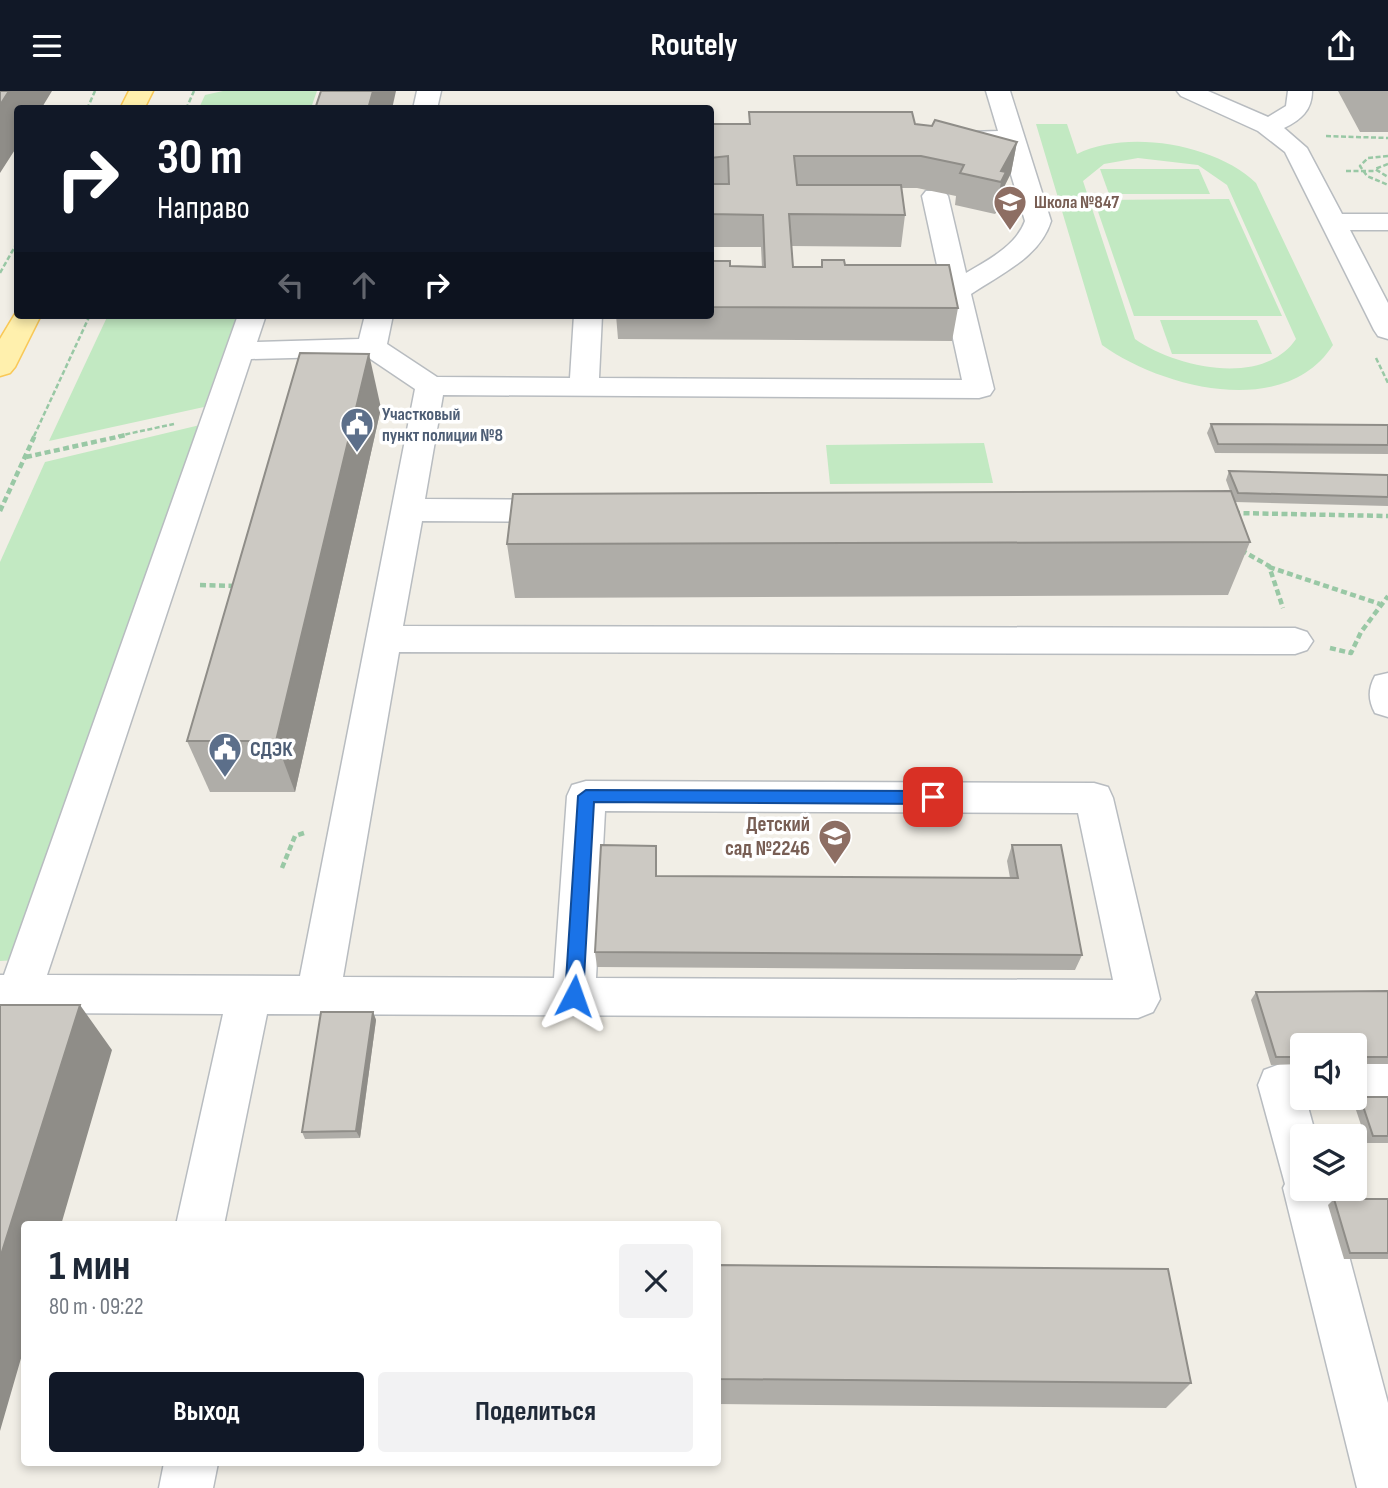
<!DOCTYPE html>
<html lang="ru">
<meta charset="utf-8">
<style>
body{margin:0;font-family:"Sofia Sans Condensed",sans-serif;background:#f2f2f3;color:#1f2937;height:100vh;display:flex;flex-direction:column;font-size:26px;white-space:nowrap}
*{box-sizing:border-box;margin:0}
p{font-size:23px;color:#747a83}
.icon{flex:none;width:38px;height:38px;fill:none;stroke:currentColor;stroke-width:2;stroke-linecap:round;stroke-linejoin:round}
.map{position:relative;flex:1;overflow:hidden}
.details{position:absolute;left:21px;top:1130px;width:700px;height:245px;display:flex;flex-direction:column;background:#fff;border-radius:7px;box-shadow:0 4px 10px #0003}
.details>*{flex:none}
.top-card{position:absolute;left:14px;top:14px;width:700px;height:214px;border-radius:7px;box-shadow:0 4px 10px #0003;background:#111827;color:#fff;overflow:hidden}
.fabs{position:absolute;left:1290px;top:942px;display:grid;gap:14px}
.fabs a{display:grid;place-items:center;width:77px;height:77px;border-radius:7px;background:#fff;box-shadow:0 4px 10px #0003;font-size:35px}
.pin{position:absolute;display:grid;place-items:center;width:60px;height:60px;color:#fff;margin:-30px;border-radius:14px;box-shadow:0 4px 10px #0006}
.me{position:absolute;width:77px;margin:-38px;rotate:4deg;stroke-linejoin:round;filter:drop-shadow(0 0 5px #0008)}
.turn{display:flex;align-items:center;gap:24px;height:147px;padding:0 28px;font-size:32px}
.turn .icon{width:91px;height:91px;stroke-width:2.5}
.turn b{display:block;font-size:49px;line-height:60px}
.lanes{display:flex;align-items:center;height:66px;padding:0 28px;background:#0003;justify-content:center;gap:35px;direction:ltr}
.lanes .off{opacity:.35}
.round{display:grid;place-items:center;flex:none;width:74px;height:74px;border-radius:7px;background:#f2f2f3}
.head{display:flex;align-items:center;justify-content:space-between;height:119px;padding:0 28px}
h1{font-size:42px;font-weight:700;line-height:52px}
.primary-button{display:flex;gap:14px;margin-top:auto;padding:14px 28px}
.primary-button a{flex:1;height:80px;border-radius:7px;background:#111827;color:#fff;font-size:28px;font-weight:700;line-height:80px;text-align:center}
.primary-button a+a{background:#f2f2f3;color:#1f2937}
header{display:flex;justify-content:space-between;align-items:center;height:91px;padding:0 28px;background:#111827;color:#fff;font-size:32px;font-weight:700}
.map>svg:first-child{display:block}
</style>
<header><svg class="icon" aria-label="menu" viewBox="0 0 24 24"><path d="M4 6h16M4 12h16M4 18h16"/></svg>Routely<svg class="icon" aria-label="share" viewBox="0 0 24 24"><path d="M12 15V3M7 8l5-5 5 5M5 13v7h14v-7"/></svg></header>
<div class="map">
<svg width="1388" height="1397" viewBox="0 0 1388 1397">
<rect width="100%" height="100%" fill="#f1eee6"/>
<!-- green -->
<g fill="#c2e9c2" fill-rule="evenodd">
<polygon points="223,0 317,0 311,17 199,17 205,4"/>
<path d="M 1036,33 L 1067,33 L 1077,63 C 1127,38 1216,53 1256,92 L 1333,254 C 1285,329 1162,297 1102,254 ZM 1138,67 L 1198,74 L 1227,94 L 1296,248 C 1263,297 1174,276 1135,248 L 1083,90 L 1104,73 Z"/>
<polygon points="1100,78 1199,78 1210,103 1109,103"/>
<polygon points="1229,108 1282,225 1134,225 1094,109"/>
<polygon points="108,224 237,224 204,316 49,350"/>
<polygon points="1160,229 1257,229 1272,263 1172,263"/>
<polygon points="200,334 17,869 0,870 0,471 45,371"/>
<polygon points="984,352 993,392 830,393 826,354"/>
</g>
<g fill="none" stroke-linecap="round" stroke-linejoin="round">
<defs>
<g id="minor">
<polygon points="417,0 441,0 437,18 413,18"/>
<path d="M 986,0 L 1010,0 L 1051,130 C 1040,166 1001,183 971,203 L 994,298 L 990,304 L 979,307 L 443,304 L 425,408 L 563,409 L 574,412 L 579,420 L 574,428 L 563,431 L 422,430 L 403,535 L 1295,537 L 1307,541 L 1313,550 L 1307,559 L 1295,563 L 399,561 L 343,886 L 554,887 L 567,705 L 572,694 L 586,690 L 1094,692 L 1108,696 L 1113,707 L 1160,908 L 1153,921 L 1138,927 L 267,923 L 224,1134 L 176,1134 L 223,923 L 34,922 L 16,973 L 0,979 L 0,884 L 4,884 L 238,224 L 266,224 L 257,251 L 359,248 L 365,224 L 393,224 L 387,253 L 437,286 L 570,287 L 574,224 L 602,224 L 599,287 L 962,289 L 922,105 L 926,100 L 944,100 L 948,105 L 966,182 C 988,169 1016,155 1025,130 L 1002,54 L 942,52 L 939,47 L 942,42 L 998,40 ZM 366,265 L 415,298 L 300,885 L 47,884 L 251,268 ZM 605,720 L 1078,722 L 1113,889 L 596,887 Z"/>
<path d="M 1177,0 L 1208,0 L 1268,26 L 1286,15 L 1288,0 L 1312,0 C 1312,19 1301,29 1284,37 L 1307,57 L 1342,123 L 1388,123 L 1388,139 L 1350,139 L 1388,212 L 1388,248 L 1378,245 L 1374,239 L 1285,61 L 1258,40 L 1181,5 Z"/>
<path d="M 1388,582 L 1388,626 L 1375,622 C 1368,609 1368,598 1375,585 Z"/>
<polygon points="1302,972 1302,1006 1318,1006 1307,1012 1316,1045 1302,1045 1302,1097 1331,1097 1388,1312 1388,1397 1357,1397 1283,1097 1285,1093 1258,994 1264,979 1280,973"/>
<polygon points="1354,972 1388,972 1388,1014 1354,1014 1338,1008 1354,1006"/>
<polygon points="164,1372 218,1372 213,1397 159,1397"/>
</g>
<g id="major">
<polygon points="129,0 153,0 144,18 120,18"/>
<polygon points="18,218 18,224 41,224 15,276 10,282 0,285 0,248"/>
</g>
</defs>
<!-- minor casing -->
<use href="#minor" stroke="#b8bcc0" stroke-width="3"/>
<!-- major casing -->
<use href="#major" stroke="#f9c857" stroke-width="3"/>
<!-- path-far1 -->
<g stroke="#99c8a5" stroke-width="2.5" stroke-dasharray="5 2.5" stroke-linecap="butt">
<polyline points="87,18 95,0"/>
<polyline points="186,18 194,0"/>
<polyline points="1326,45 1388,47"/>
<polyline points="1388,65 1368,67 1360,75 1367,85 1388,94"/>
<polyline points="1388,73 1375,78 1388,86"/>
<polyline points="1346,80 1376,80"/>
<polyline points="0,182 18,150"/>
<polyline points="1376,267 1388,292"/>
<polyline points="34,345 90,224"/>
<polyline points="118,345 174,333"/>
</g>
<!-- path -->
<g stroke="#99c8a5" stroke-width="4.5" stroke-dasharray="6 3.5" stroke-linecap="butt">
<polyline points="26,366 126,344"/>
<polyline points="0,420 35,344"/>
<polyline points="1234,422 1388,425"/>
<polyline points="1241,459 1269,475 1283,517"/>
<polyline points="1269,476 1380,513"/>
<polyline points="200,494 237,495"/>
<polyline points="1330,557 1351,562 1361,541 1388,505"/>
<polyline points="282,777 295,745 304,742"/>
</g>
<!-- minor -->
<use href="#minor" fill="#fff" fill-rule="evenodd"/>
<!-- major -->
<use href="#major" fill="#fff0ad" fill-rule="evenodd"/>
</g>
<!-- wall -->
<g fill="#afada8">
<polygon points="1338,0 1388,0 1388,41 1360,41"/>
<polygon points="749,21 915,33 1017,51 1011,82 1003,98 1000,113 995,123 955,114 956,105 917,97 901,97 905,124 901,156 791,155 793,176 821,176 822,169 845,174 958,217 952,250 618,248 616,224 710,224 710,170 730,175 762,176 761,156 710,156 710,28 713,33 749,33"/>
<polygon points="381,317 295,701 210,701 187,650"/>
<polygon points="1211,333 1388,334 1388,363 1215,362 1207,342"/>
<polygon points="1229,380 1388,384 1388,415 1235,411 1250,451 1228,504 515,507 507,453 1230,400 1226,389"/>
<polygon points="1012,754 1082,864 1075,879 597,876 595,861 657,785 1010,787 1007,770"/>
<polygon points="1388,900 1388,973 1354,973 1354,954 1302,954 1302,973 1271,974 1251,909 1256,901"/>
<polygon points="373,921 376,929 360,1047 305,1048 302,1041"/>
<polygon points="1360,1006 1388,1006 1388,1052 1367,1052 1354,1013"/>
<polygon points="1334,1108 1388,1108 1388,1168 1344,1168 1328,1114"/>
<polygon points="718,1174 1191,1292 1166,1317 718,1313"/>
</g>
<!-- shaded-wall -->
<g fill="#8f8d88">
<polygon points="9,0 52,0 41,18 18,18 18,54 0,82 0,14"/>
<polygon points="373,0 396,0 392,18 368,18"/>
<polygon points="1017,51 1011,82 1003,98 1000,113 995,123 1001,91 1001,80"/>
<polygon points="369,263 381,317 295,701 276,650"/>
<polygon points="80,914 112,959 61,1134 24,1134 24,1257 0,1340 0,1167"/>
<polygon points="373,921 376,929 360,1047 356,1040"/>
</g>
<!-- building -->
<g fill="#ccc9c3" stroke="#8f8d88" stroke-width="2">
<polygon points="0,0 9,0 0,14"/>
<polygon points="321,0 373,0 368,18 315,18"/>
<polygon points="749,21 912,21 915,33 932,35 935,29 1017,51 1001,80 1006,81 1001,91 960,82 964,74 921,65 794,65 797,94 901,94 905,124 789,123 793,176 822,176 822,169 844,169 845,174 949,174 958,217 710,216 710,170 730,170 730,175 765,176 763,124 710,123 710,93 729,93 728,65 710,67 710,28 713,33 750,33"/>
<polygon points="300,262 369,263 276,650 187,650"/>
<polygon points="1211,333 1388,334 1388,354 1218,353"/>
<polygon points="1229,380 1388,384 1388,406 1238,402"/>
<polygon points="1231,400 1250,451 507,453 513,403"/>
<polygon points="601,754 656,755 656,785 1018,787 1012,754 1061,754 1082,864 595,861"/>
<polygon points="1388,900 1388,966 1354,966 1354,954 1302,954 1302,966 1276,966 1256,901"/>
<polygon points="0,914 80,914 0,1167"/>
<polygon points="321,921 373,921 356,1040 302,1041"/>
<polygon points="1360,1006 1388,1006 1388,1045 1373,1045"/>
<polygon points="1334,1108 1388,1108 1388,1162 1350,1162"/>
<polygon points="718,1174 1168,1178 1191,1292 718,1288"/>
</g>
<!-- route -->
<polygon fill="#1a73e8" stroke="#114b97" stroke-width="2" points="586,699 933,700 941,706 933,713 594,711 583,905 574,913 565,905 578,705"/>
<!-- icons -->
<defs>
<symbol id="school-pin" viewBox="-11 -11 22 30"><path d="M0 17L-7.5 6A9.5 9.5 0 1 1 7.5 6Z" fill="#8d6e63" stroke="#fff"/><path d="M0-5L7-2L0 1L-7-2ZM-4 1L0 2.5L4 1V4Q0 6-4 4Z" fill="#fff"/></symbol>
<symbol id="civic-pin" viewBox="-11 -11 22 30"><path d="M0 17L-7.5 6A9.5 9.5 0 1 1 7.5 6Z" fill="#5c6f8a" stroke="#fff"/><path d="M-.6-6.5H3V-4.5H.6V-3L4-1V1h2V6H-6V1h2V-1L-.6-3ZM-1.2 2.5V6h2.4V2.5Z" fill="#fff"/></symbol>
</defs>
<g fill-rule="evenodd">
<use href="#school-pin" x="991" y="92" width="38" height="52"/>
<use href="#civic-pin" x="338" y="314" width="38" height="52"/>
<use href="#civic-pin" x="206" y="639" width="38" height="52"/>
<use href="#school-pin" x="816" y="726" width="38" height="52"/>
</g>
<g text-anchor="middle" dominant-baseline="central" stroke-width="7" stroke-linejoin="round" paint-order="stroke">
<!-- far-education labels -->
<g font-size="18" font-weight="bold" fill="#785e54" stroke="#fff" text-anchor="start">
<text x="1034" y="111">Школа №847</text>
</g>
<!-- far-service labels -->
<g font-size="18" font-weight="bold" fill="#4e5e75" stroke="#fff" text-anchor="start">
<text x="382" y="323">Участковый<tspan x="382" dy="21">пункт полиции №8</tspan></text>
</g>
<!-- service labels -->
<g font-size="21" font-weight="bold" fill="#4e5e75" stroke="#fff" text-anchor="start">
<text x="250" y="658">СДЭК</text>
</g>
<!-- education labels -->
<g font-size="21" font-weight="bold" fill="#785e54" stroke="#fff" text-anchor="end">
<text x="810" y="733">Детский<tspan x="810" dy="24">сад №2246</tspan></text>
</g>
</g>
</svg>
<div class="fabs">
<a><svg class="icon" aria-label="sound" viewBox="0 0 24 24"><path d="M4 9h4l5-4v14l-5-4H4zM17 9q2 3 0 6"/></svg></a>
<a><svg class="icon" aria-label="layers" viewBox="0 0 24 24"><path d="M12 4l9 5-9 5-9-5zM3 14l9 5 9-5"/></svg></a>
</div>
<div class="pin" style="left:933px;top:706px;background:#d93025"><svg class="icon" aria-label="arrive" viewBox="0 0 24 24"><path d="M6 21V4h12l-3 4 3 4H6"/></svg></div>
<svg class="me" style="left:574px;top:905px" viewBox="-20 -20 40 40"><path d="M0-17L14 15 0 8-14 15z" fill="#1a73e8" stroke="#fff" stroke-width="4"/></svg>
<div class="top-card">
<div class="turn"><svg class="icon" aria-label="right" viewBox="0 0 24 24"><path d="M7 20v-9h11M14 6l5 5-5 5"/></svg><div><b>30 m</b>Направо</div></div>
<div class="lanes"><svg class="icon off" aria-label="left" viewBox="0 0 24 24"><path d="M17 20v-9H6M10 6l-5 5 5 5"/></svg><svg class="icon off" aria-label="ahead" viewBox="0 0 24 24"><path d="M12 20V5M6 11l6-6 6 6"/></svg><svg class="icon" aria-label="right" viewBox="0 0 24 24"><path d="M7 20v-9h11M14 6l5 5-5 5"/></svg></div>
</div>
<section class="details">
<div class="head"><div><h1>1 мин</h1><p>80 m · 09:22</p></div><a class="round"><svg class="icon" aria-label="close" viewBox="0 0 24 24"><path d="M6 6l12 12M18 6L6 18"/></svg></a></div>
<div class="primary-button"><a>Выход</a><a>Поделиться</a></div>
</section>
</div>
